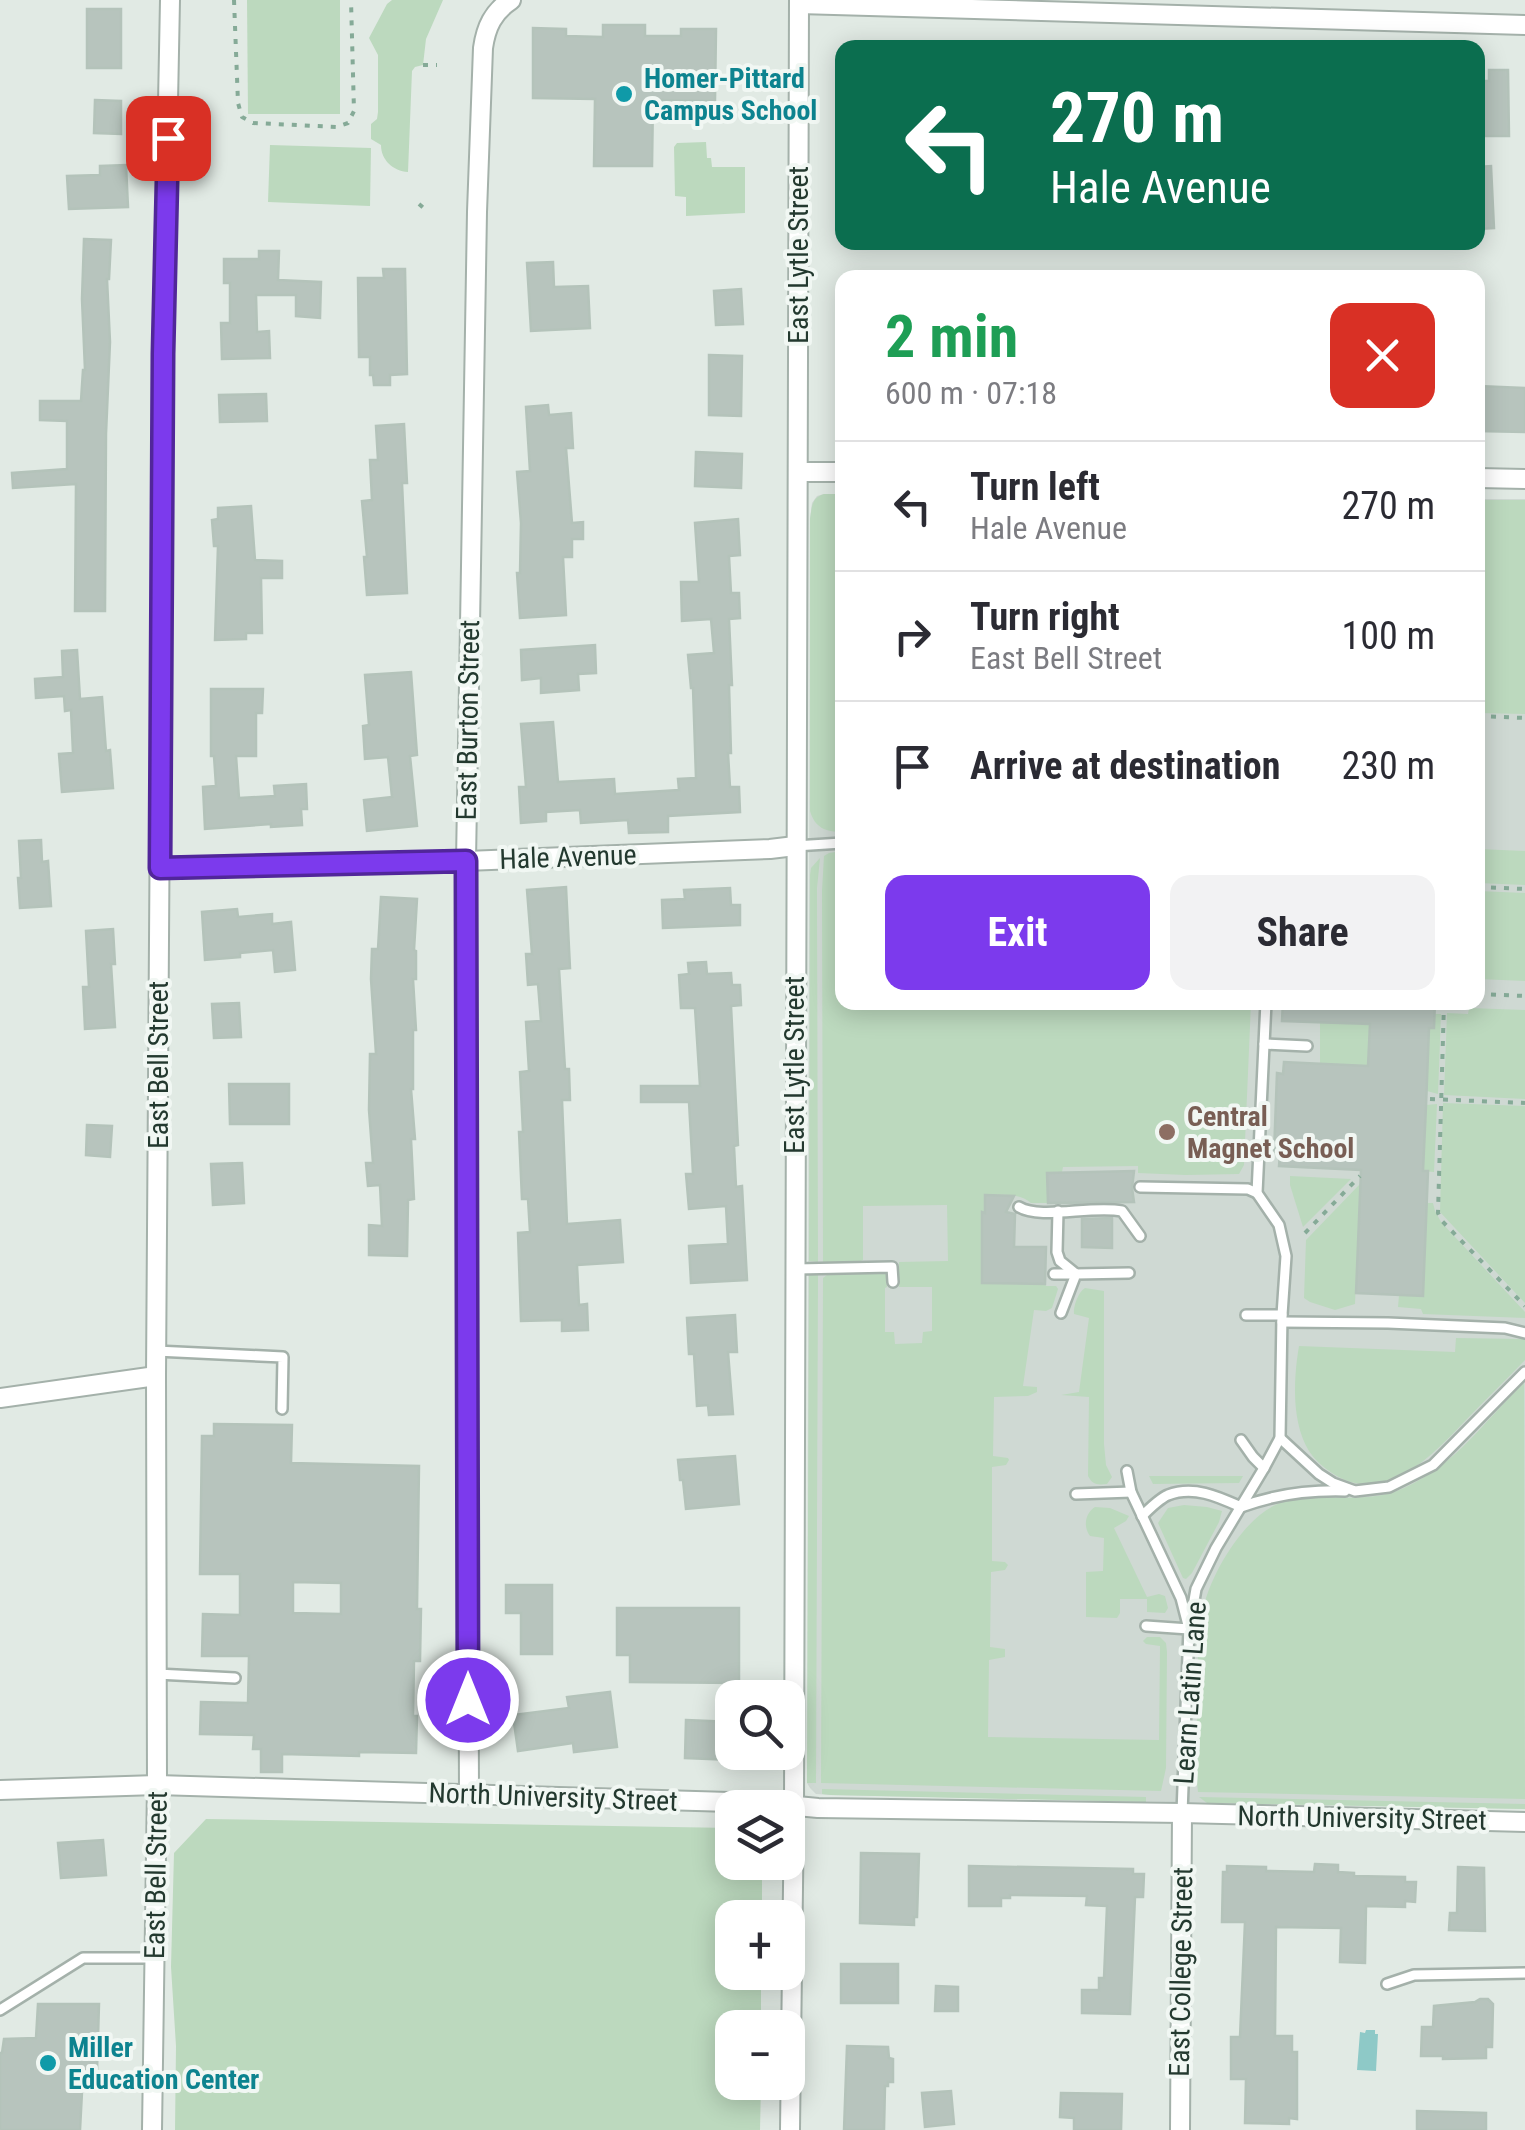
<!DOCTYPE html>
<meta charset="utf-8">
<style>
body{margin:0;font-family:"Roboto Condensed",sans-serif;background:#f2f2f3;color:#2b2b33;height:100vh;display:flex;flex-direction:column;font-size:38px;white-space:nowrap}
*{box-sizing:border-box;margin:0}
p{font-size:32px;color:#7c7c81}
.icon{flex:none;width:55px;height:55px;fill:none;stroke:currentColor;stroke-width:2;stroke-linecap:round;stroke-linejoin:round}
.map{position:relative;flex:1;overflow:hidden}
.drawer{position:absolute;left:835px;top:270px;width:650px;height:740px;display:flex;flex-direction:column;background:#fff;border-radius:20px;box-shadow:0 5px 25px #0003}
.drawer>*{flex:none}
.top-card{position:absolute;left:835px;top:40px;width:650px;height:210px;border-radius:20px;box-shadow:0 5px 25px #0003;background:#0b6e4f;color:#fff;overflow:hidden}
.buttons{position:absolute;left:715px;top:1680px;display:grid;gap:20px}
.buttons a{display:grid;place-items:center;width:90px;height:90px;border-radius:20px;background:#fff;box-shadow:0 5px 25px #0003;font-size:50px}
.pin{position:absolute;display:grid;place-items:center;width:85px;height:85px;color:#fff;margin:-42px;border-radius:20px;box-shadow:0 5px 15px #0006}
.me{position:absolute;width:110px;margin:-55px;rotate:0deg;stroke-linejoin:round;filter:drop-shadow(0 0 8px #0008)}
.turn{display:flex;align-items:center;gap:35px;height:210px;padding:0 50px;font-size:45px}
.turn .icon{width:130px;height:130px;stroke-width:2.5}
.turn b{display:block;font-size:70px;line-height:85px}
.round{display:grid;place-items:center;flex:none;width:105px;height:105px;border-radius:20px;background:#f2f2f3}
.head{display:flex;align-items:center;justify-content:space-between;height:170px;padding:0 50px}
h1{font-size:60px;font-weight:700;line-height:75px;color:#1e9e55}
.action{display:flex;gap:20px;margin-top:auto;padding:20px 50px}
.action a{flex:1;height:115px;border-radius:20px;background:#7c3aed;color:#fff;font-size:40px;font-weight:700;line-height:115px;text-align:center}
.action a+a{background:#f2f2f3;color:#2b2b33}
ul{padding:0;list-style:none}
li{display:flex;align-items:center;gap:30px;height:130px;padding:0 50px;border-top:2px solid #e1e1e2}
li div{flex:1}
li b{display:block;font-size:38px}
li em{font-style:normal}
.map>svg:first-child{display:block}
</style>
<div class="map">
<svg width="1525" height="2130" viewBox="0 0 1525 2130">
<rect width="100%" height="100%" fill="#e1eae4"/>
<!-- built -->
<polygon fill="#cfd9d3" points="824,494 842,494 842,1002 1478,1002 1478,499 1525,499 1525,1809 831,1795 816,1794 810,1788 807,1783 810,519 812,503 817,496"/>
<!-- green -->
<g fill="#bcd9be">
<polygon points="247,0 340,0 340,114 248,114"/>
<path d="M 392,0 L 443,0 L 426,39 L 423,65 L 415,67 L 412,71 L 408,172 C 393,171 381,160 381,145 L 371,139 L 371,124 L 377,119 L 378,112 L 378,55 L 369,38 L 387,4 Z"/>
<polygon points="706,142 707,158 711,158 712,167 745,167 745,213 686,216 686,197 675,196 674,147 677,143"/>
<polygon points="270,145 371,148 370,206 268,202"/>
<path d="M 824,494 L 842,494 L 842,832 C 826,832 815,828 810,811 L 810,519 C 812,507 811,498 824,494 Z"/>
<polygon points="1478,500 1525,500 1525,714 1478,713"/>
<polygon points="1478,849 1525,851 1525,885 1478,883"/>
<path d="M 842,851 L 842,1002 L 1251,1003 L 1244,1165 L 1239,1174 L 1186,1175 L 1138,1173 L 1138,1166 L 1063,1167 L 1062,1172 L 1047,1173 L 1048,1203 L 1031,1203 C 1020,1193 1001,1195 985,1195 L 985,1213 L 982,1213 L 982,1283 L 1045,1284 L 1046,1286 L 1056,1286 L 1058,1289 L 1052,1308 L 1046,1311 L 1034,1310 L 1023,1386 L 1037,1387 L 1037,1392 L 1028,1396 L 994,1397 L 993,1456 L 1008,1458 L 1009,1460 L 1006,1465 L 992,1467 L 992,1561 L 1005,1562 L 1008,1565 L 1005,1570 L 991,1572 L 990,1647 L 1005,1649 L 1005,1657 L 989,1660 L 988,1737 L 1159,1740 L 1160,1646 L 1146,1644 L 1143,1641 L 1147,1637 L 1160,1637 L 1166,1643 L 1167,1652 L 1166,1768 L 1161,1791 L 821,1783 L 823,1278 L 827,1275 L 886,1273 L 887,1287 L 885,1288 L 885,1332 L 894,1332 L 895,1344 L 922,1343 L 923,1332 L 932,1331 L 932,1287 L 899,1287 L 899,1262 L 948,1261 L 947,1205 L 863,1206 L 863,1260 L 853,1264 L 823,1263 L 822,891 L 824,856 L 829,853 Z"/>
<polygon points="820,858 817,888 818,1262 809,1261 810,875 811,868"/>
<polygon points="1478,891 1525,893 1525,981 1478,979"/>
<polygon points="1469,1008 1525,1010 1525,1099 1444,1095 1447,1013 1468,1014"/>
<polygon points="1435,1014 1441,1014 1438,1094 1427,1091 1429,1028 1434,1028"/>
<polygon points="1320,1022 1370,1024 1368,1066 1320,1064"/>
<polygon points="1443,1103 1525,1106 1525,1303 1440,1212"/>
<polygon points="1437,1104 1434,1172 1423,1171 1426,1105"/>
<polygon points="1290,1176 1351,1179 1303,1227 1290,1185"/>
<polygon points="1360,1184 1355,1304 1335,1310 1310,1302 1304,1298 1306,1240"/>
<polygon points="1427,1203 1433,1203 1435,1211 1441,1222 1525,1312 1525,1318 1423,1314 1421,1309 1398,1307 1399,1295 1423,1295"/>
<polygon points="809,1275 818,1275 816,1783 807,1783"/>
<path d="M 1085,1288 L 1104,1291 L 1104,1444 L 1106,1465 L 1112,1477 L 1107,1484 C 1097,1485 1093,1485 1088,1476 L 1089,1397 L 1061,1395 L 1079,1392 L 1089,1318 L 1074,1314 C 1073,1307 1078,1292 1085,1288 Z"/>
<path d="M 1456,1338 L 1522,1339 L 1525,1340 L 1525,1360 C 1506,1380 1485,1400 1466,1420 C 1426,1462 1376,1515 1319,1463 C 1290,1436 1293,1381 1299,1346 L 1455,1352 Z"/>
<path d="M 1524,1383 L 1525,1799 L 1198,1792 C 1195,1767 1197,1741 1197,1716 C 1198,1680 1196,1644 1203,1609 C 1211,1573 1246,1513 1283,1502 C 1322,1491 1366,1506 1404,1488 C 1459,1462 1482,1423 1524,1383 Z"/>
<polygon points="1149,1476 1243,1476 1239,1483 1153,1484"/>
<polygon points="1184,1505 1207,1507 1222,1511 1219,1522 1192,1573 1186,1579 1183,1578 1158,1523 1168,1508"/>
<path d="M 1095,1507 L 1110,1508 L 1129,1516 L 1126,1521 L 1114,1528 L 1147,1597 L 1159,1594 L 1165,1596 L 1168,1608 L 1165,1613 L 1147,1612 L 1147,1599 L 1120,1599 L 1120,1613 L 1117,1618 L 1086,1617 L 1086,1572 L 1103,1571 L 1104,1538 L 1090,1536 C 1083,1527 1085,1513 1095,1507 Z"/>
<polygon points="822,1789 1146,1797 1146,1802 831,1795 822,1794"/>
<polygon points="1199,1797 1525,1804 1525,1809 1207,1803"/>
<polygon points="206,1819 732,1828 732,1862 762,1863 762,1917 732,1918 732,1972 761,1973 761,2027 732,2028 732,2082 761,2083 760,2130 175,2130 176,2046 171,1967 174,1853"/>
</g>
<!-- water -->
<polygon fill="#8ec9c7" points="1366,2030 1375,2030 1375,2034 1378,2034 1376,2071 1357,2070 1360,2032 1365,2033"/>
<!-- building -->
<g fill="#b7c4bd" stroke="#b4c3ba" stroke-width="2.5" fill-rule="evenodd">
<rect x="87" y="9" width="34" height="59"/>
<polygon points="603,25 645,25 645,36 681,36 681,29 716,29 715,101 653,100 652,166 594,166 595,99 533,98 533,28 566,29 566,36 603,37"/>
<polygon points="1489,70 1508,70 1509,136 1478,136 1478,98 1481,98 1480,81 1489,81"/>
<polygon points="95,100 121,101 121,134 94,133"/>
<polygon points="126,165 128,207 69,209 67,176 100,175 100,166"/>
<polygon points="1491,166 1494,228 1478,229 1478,167"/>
<polygon points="84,239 111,240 109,279 107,279 110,342 106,434 105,611 75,611 76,484 13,488 12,473 67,469 67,421 40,420 40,401 81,401 83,370 85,370 82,299"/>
<polygon points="259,251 279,251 278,280 321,282 320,318 296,316 296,295 256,295 257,332 269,331 270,358 222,359 221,323 230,323 230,283 224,283 224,259 259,259"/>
<polygon points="553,262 554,287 588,286 590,328 531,331 527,263"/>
<polygon points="383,269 405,269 407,374 390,375 390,385 374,385 373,375 370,375 370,357 359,357 358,278 384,278"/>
<polygon points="741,289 743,324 716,325 714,291"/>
<polygon points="709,355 742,356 741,416 709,415"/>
<polygon points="1478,386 1525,388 1525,432 1478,431"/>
<polygon points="266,394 267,421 220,422 219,395"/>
<polygon points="548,405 549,415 571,413 573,448 566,448 572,523 583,522 583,539 572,539 572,557 563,557 566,615 520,618 517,573 520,573 521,523 517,472 530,471 526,407"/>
<polygon points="404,424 407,483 402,483 407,593 367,595 364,557 367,557 362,501 372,500 370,460 378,460 376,426"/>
<polygon points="696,452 742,454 741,488 695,486"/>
<polygon points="251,506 255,560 282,561 282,578 261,578 262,633 246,633 246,639 215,640 218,546 214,546 212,520 218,519 218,508"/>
<polygon points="738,519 740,555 729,556 731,593 739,593 740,618 729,619 732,685 729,685 731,753 728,753 730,787 739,787 740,812 668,816 668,832 629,833 628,820 581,823 580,810 546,812 546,821 521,823 519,787 526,787 521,724 553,722 558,782 614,779 615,794 679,790 678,779 696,778 693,688 691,688 688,655 714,653 711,619 682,621 681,582 699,582 695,523"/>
<polygon points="595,645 596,673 578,674 579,690 541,693 541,678 522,680 521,650"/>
<polygon points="77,650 80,699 102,697 106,751 110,750 113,788 62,792 59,754 73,753 71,710 65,711 64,696 36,698 35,679 63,677 62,651"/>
<polygon points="411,672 417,755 410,756 417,826 367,831 364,800 392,797 388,757 365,759 363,726 369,725 365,675"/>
<polygon points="211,689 263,689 262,713 256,713 256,756 236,756 239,798 275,796 274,786 306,784 307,809 301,809 302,825 271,827 271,824 205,829 203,787 216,786 214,756 211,756"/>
<polygon points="41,840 42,862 48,861 51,906 20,908 18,878 21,878 19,841"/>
<polygon points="566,887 570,968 559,969 565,1069 569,1069 570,1100 562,1100 567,1224 620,1220 623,1262 577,1265 579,1305 587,1304 588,1330 562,1331 562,1320 521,1321 518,1233 530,1232 528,1199 522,1199 519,1132 523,1132 520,1072 529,1071 526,1022 541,1021 538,984 528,985 526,954 532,954 527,890"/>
<polygon points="730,888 731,905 740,905 740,925 663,928 662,900 685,899 684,890"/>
<polygon points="381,897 417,899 414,950 416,951 416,979 413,979 416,1030 413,1030 413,1089 411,1089 415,1139 411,1139 414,1199 408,1200 407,1256 369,1255 369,1225 382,1226 380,1185 368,1186 366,1163 373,1163 369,1110 370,1054 376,1054 371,979 372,949 378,949"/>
<polygon points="237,909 238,917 272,914 272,924 291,922 295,970 275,972 273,950 240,953 240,957 205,960 202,912"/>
<polygon points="113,929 115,964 111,964 115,1027 85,1029 83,987 89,987 86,931"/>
<polygon points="706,962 707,974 731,973 732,985 740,985 741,1005 731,1006 738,1145 734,1146 736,1187 742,1186 747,1280 691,1283 689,1246 728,1244 726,1206 689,1209 686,1174 693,1174 689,1102 641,1102 641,1086 700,1086 695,1008 681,1008 679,975 689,974 688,963"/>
<polygon points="1283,1002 1435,1002 1434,1028 1429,1028 1426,1106 1423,1171 1428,1171 1423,1296 1356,1293 1361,1170 1279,1166 1280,1154 1274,1154 1277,1073 1283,1074 1284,1062 1368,1066 1370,1024 1282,1021"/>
<polygon points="239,1003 241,1037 214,1038 212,1004"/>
<polygon points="229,1084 289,1084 289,1124 230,1124"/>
<polygon points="87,1125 112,1126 110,1157 86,1155"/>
<polygon points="242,1163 244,1203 213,1205 211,1164"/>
<polygon points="1134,1171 1132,1188 1134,1202 1048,1203 1047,1173"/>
<polygon points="985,1195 1014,1196 1006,1212 1015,1214 1014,1247 1046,1247 1045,1284 982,1283 982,1212 985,1213"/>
<polygon points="1112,1218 1112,1248 1082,1247 1082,1219"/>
<polygon points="735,1315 737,1352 728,1352 733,1414 709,1415 708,1405 697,1406 694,1354 689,1354 687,1318"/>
<path d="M 214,1424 L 292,1425 L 291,1463 L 419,1466 L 417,1609 L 421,1609 L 420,1661 L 414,1661 L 413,1716 L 417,1716 L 416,1753 L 359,1752 L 359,1756 L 282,1754 L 282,1772 L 261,1772 L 261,1749 L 253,1749 L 254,1735 L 200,1734 L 201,1702 L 248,1703 L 249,1656 L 202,1656 L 203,1614 L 240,1615 L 240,1574 L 200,1574 L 202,1436 L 214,1436 ZM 293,1582 L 341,1583 L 341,1614 L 293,1613 Z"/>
<polygon points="735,1456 739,1504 686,1509 683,1480 680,1480 678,1460"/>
<polygon points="506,1585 552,1585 552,1654 521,1654 521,1613 506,1613"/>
<polygon points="617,1608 739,1608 739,1683 630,1682 630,1655 617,1655"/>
<polygon points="610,1692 617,1747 574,1752 573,1743 518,1751 513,1715 569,1708 567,1697"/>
<polygon points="686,1720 732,1722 732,1760 685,1758"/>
<polygon points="103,1840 106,1875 61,1878 58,1843"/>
<polygon points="861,1853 919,1854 917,1917 914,1917 914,1925 860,1923"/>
<polygon points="1315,1864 1338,1865 1338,1872 1354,1873 1354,1876 1405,1877 1405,1882 1416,1882 1415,1902 1405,1901 1405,1907 1366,1906 1365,1963 1340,1962 1341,1928 1276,1927 1275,2036 1292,2036 1292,2052 1297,2052 1297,2119 1289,2118 1289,2124 1245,2123 1246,2079 1231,2079 1231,2037 1240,2037 1245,1922 1222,1922 1223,1872 1227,1872 1227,1866 1266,1867 1266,1871 1314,1872"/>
<polygon points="969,1866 1133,1869 1133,1874 1144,1874 1143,1897 1135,1897 1130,2014 1082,2013 1082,1990 1099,1990 1099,1978 1104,1978 1107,1906 1086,1905 1087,1896 1010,1895 1010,1898 1001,1898 1001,1906 969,1906"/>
<polygon points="1458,1867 1484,1868 1485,1931 1449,1930 1450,1913 1457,1913"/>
<rect x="841" y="1964" width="57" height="39"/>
<polygon points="936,1986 958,1987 958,2011 935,2011"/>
<polygon points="1480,1999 1488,1999 1493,2004 1492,2047 1486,2047 1486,2058 1443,2059 1443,2056 1421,2056 1422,2027 1433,2027 1434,2006 1475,2002"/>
<polygon points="38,2004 99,2004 97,2071 83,2073 80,2130 0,2130 0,2053 2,2053 4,2039 36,2038"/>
<polygon points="847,2046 888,2047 889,2058 893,2059 893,2082 888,2082 888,2086 885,2086 884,2130 844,2130"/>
<polygon points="951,2091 954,2124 925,2127 922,2093"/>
<polygon points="1061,2093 1122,2094 1121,2130 1074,2130 1074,2118 1060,2117"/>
<polygon points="1417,2111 1486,2113 1486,2130 1417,2130"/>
</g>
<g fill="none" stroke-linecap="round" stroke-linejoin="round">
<defs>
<g id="lane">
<polyline points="795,846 842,843"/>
<polyline points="1264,1044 1307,1046"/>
<polyline points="1140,1187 1248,1189 1257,1193"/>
<path d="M 1019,1207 C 1040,1220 1092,1205 1122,1211 L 1140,1236"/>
<polyline points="1058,1211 1057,1252 1060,1261 1076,1274"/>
<polyline points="796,1269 892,1267 893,1282"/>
<polyline points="1054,1274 1076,1274"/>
<polyline points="1061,1313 1076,1274 1129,1273"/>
<polyline points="1246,1315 1282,1315"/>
<polyline points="1282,1322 1388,1323 1505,1328 1525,1333"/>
<polyline points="156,1351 283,1357 282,1409"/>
<polyline points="1280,1438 1319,1474 1333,1483 1355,1491 1389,1487 1433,1465 1525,1372"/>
<polyline points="1241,1440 1253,1457 1264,1468"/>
<polyline points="1127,1471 1131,1492 1181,1598 1189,1629 1146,1626"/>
<polyline points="1076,1494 1131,1492"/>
<path d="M 1142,1516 C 1149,1509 1159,1499 1168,1495 C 1194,1485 1219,1497 1241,1507 C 1276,1494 1309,1490 1345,1491"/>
<polyline points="157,1674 235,1678"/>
<polyline points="1182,1813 1189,1629 1196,1589 1216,1548 1264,1468 1280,1438 1282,1315 1286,1256 1279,1225 1257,1193 1266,1002"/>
<polyline points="1387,1984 1414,1975 1525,1973"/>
<polyline points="0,2010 83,1958 154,1958"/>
</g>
<g id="street">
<polyline points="799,4 1525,25"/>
<polyline points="798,472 842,472"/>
<polyline points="1478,478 1525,479"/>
<polyline points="160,867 466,861 770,849 795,846"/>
<polyline points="0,1398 156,1376"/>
<polyline points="0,1790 157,1785 765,1803 818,1808 1182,1813 1525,1822"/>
<path d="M 469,1794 L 466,861 L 477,212 L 483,48 C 486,27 493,12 511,0"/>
<polyline points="152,2130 157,1785 156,1376 163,359 170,0"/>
<polyline points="790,2130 794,1806 799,0"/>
<polyline points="1180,2130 1182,1813"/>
</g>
</defs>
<!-- lane casing -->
<use href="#lane" stroke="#a4b1aa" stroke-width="14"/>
<!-- street casing -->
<use href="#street" stroke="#a4b1aa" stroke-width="22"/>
<!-- path -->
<g stroke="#85aa97" stroke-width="4" stroke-dasharray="5 8" stroke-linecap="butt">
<polyline points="234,0 238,103 242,117 253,123 336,127 348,123 354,111 351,0"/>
<polyline points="423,65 437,65"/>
<polyline points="419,204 427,211"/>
<polyline points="1478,716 1525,718"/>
<polyline points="1478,887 1525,889"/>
<polyline points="1478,994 1525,996"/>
<polyline points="1444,1002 1438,1213 1442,1221 1525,1306"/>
<polyline points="1430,1099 1525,1103"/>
<polyline points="1305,1233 1360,1176"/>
</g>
<!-- lane -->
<use href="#lane" stroke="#fff" stroke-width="9"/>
<!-- street -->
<use href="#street" stroke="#fff" stroke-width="18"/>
</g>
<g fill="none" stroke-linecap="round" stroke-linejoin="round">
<defs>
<polyline id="route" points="168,138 163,354 160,868 466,861 468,1700"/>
</defs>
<!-- route casing -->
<use href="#route" stroke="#51269a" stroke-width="25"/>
<!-- route -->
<use href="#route" stroke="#7c3aed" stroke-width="18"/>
</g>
<!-- markers -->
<g fill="#0f9aa8" stroke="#f1f7f3" stroke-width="4">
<circle cx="624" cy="94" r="10"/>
<circle cx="48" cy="2063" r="10"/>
</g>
<circle fill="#8d6e63" stroke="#f1f7f3" stroke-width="4" cx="1167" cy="1132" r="10"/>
<g text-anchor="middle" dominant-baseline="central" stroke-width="8" stroke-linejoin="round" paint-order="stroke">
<!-- culture labels -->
<g font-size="28" font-weight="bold" fill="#0d838f" stroke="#f1f7f3" text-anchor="start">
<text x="644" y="78">Homer-Pittard<tspan x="644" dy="32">Campus School</tspan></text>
<text x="68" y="2047">Miller<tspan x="68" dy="32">Education Center</tspan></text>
</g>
<!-- street labels -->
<g font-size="28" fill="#23392f" stroke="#f1f7f3">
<text transform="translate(798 255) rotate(-90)">East Lytle Street</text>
<text transform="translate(468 720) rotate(-89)">East Burton Street</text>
<text transform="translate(568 857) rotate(-2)">Hale Avenue</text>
<text transform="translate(158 1065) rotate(-90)">East Bell Street</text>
<text transform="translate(794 1065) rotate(-90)">East Lytle Street</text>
<text transform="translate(1190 1693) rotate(-86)">Learn Latin Lane</text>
<text transform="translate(553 1797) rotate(2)">North University Street</text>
<text transform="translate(1362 1818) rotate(1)">North University Street</text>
<text transform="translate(156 1875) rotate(-89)">East Bell Street</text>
<text transform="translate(1181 1972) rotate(-89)">East College Street</text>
</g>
<!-- education labels -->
<g font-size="28" font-weight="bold" fill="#785e54" stroke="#f1f7f3" text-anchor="start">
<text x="1187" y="1116">Central<tspan x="1187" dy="32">Magnet School</tspan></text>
</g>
</g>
</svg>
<div class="buttons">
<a><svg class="icon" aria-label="search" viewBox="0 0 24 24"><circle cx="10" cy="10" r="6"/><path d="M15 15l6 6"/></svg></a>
<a><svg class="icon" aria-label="layers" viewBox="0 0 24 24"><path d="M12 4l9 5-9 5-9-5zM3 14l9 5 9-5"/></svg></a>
<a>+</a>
<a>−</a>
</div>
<div class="pin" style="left:168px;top:138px;background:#d93025"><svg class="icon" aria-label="arrive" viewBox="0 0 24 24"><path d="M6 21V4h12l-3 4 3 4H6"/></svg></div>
<svg class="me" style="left:468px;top:1700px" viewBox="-20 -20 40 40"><circle r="17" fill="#7c3aed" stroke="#fff" stroke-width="3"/><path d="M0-11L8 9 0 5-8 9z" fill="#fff"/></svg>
<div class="top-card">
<div class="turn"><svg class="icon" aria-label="left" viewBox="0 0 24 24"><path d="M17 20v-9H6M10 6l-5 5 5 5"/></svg><div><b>270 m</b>Hale Avenue</div></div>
</div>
<section class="drawer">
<div class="head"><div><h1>2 min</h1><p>600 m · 07:18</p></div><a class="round" style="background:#d93025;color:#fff"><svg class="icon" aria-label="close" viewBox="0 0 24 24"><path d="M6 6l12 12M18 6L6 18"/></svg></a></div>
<ul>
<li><svg class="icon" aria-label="left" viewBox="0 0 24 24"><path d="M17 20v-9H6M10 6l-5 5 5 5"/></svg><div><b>Turn left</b><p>Hale Avenue</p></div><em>270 m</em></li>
<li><svg class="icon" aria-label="right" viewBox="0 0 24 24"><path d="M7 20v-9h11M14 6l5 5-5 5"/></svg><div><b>Turn right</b><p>East Bell Street</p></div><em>100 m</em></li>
<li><svg class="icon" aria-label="arrive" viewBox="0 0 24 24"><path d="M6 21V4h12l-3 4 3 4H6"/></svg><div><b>Arrive at destination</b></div><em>230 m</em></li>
</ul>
<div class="action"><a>Exit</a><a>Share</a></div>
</section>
</div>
